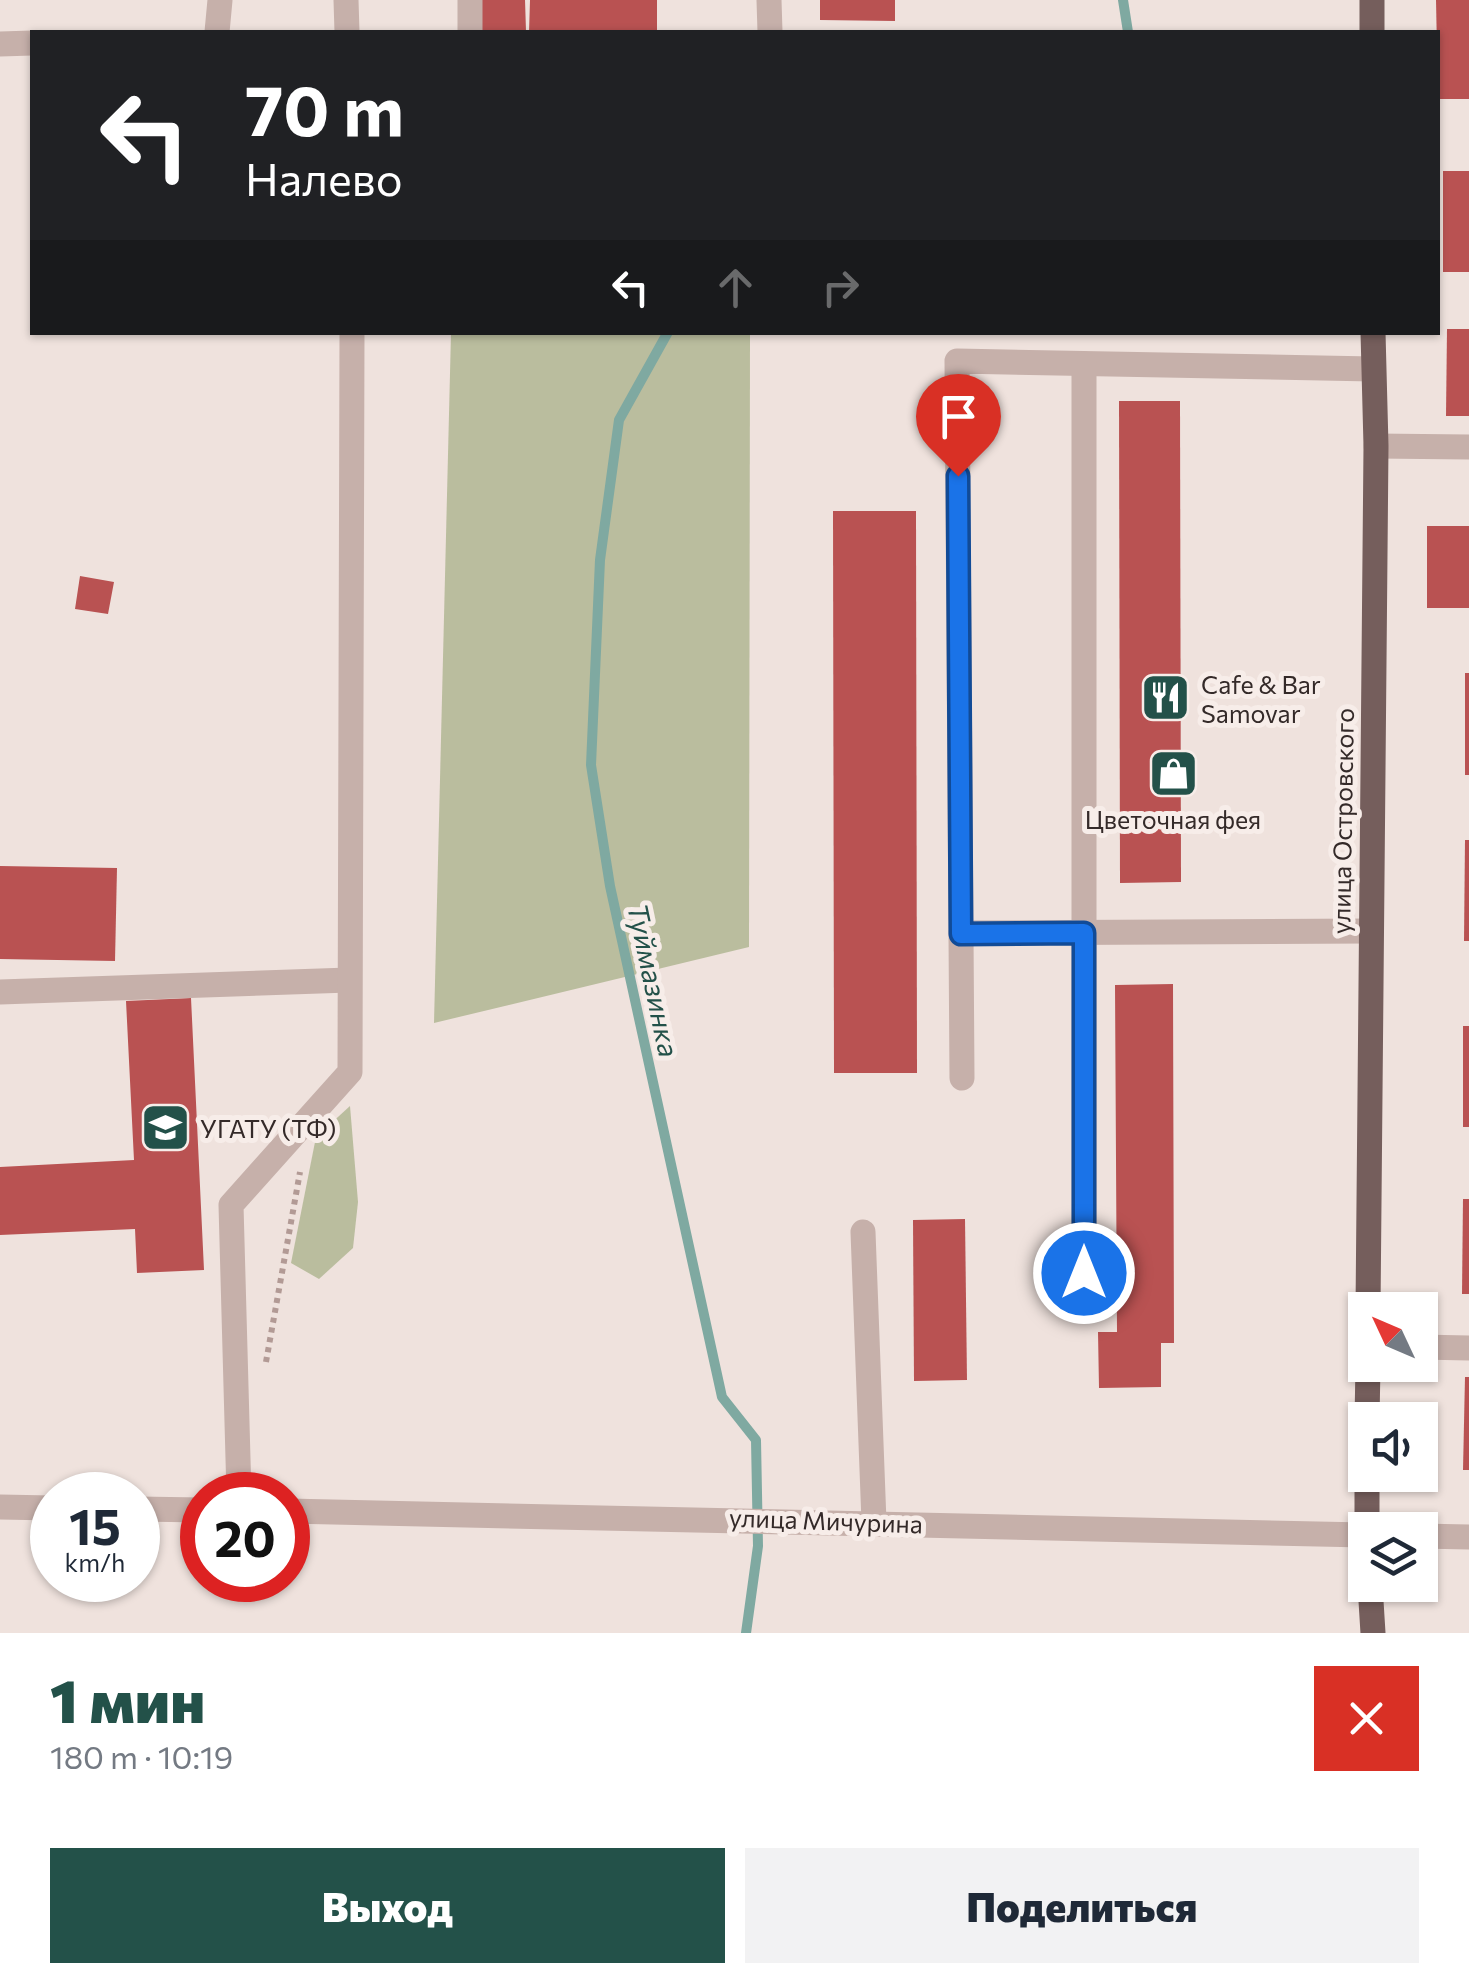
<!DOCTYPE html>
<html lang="ru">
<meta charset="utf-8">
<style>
body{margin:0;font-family:Commissioner,sans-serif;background:#f2f2f3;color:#1f2937;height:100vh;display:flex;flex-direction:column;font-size:38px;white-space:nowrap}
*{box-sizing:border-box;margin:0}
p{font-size:32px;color:#747a83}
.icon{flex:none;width:55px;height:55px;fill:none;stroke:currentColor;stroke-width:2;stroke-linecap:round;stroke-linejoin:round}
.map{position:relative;height:1633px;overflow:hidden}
.side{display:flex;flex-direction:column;background:#fff;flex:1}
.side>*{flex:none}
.top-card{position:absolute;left:30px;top:30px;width:1410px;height:305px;border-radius:0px;box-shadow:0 2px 8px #0004;background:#202124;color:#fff;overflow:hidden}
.needle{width:65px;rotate:314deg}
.buttons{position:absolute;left:1348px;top:1292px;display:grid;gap:20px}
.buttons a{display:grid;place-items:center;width:90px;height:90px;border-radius:0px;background:#fff;box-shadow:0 2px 8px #0004;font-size:50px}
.speed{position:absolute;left:30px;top:1472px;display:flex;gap:20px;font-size:50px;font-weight:700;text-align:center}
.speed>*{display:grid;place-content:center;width:130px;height:130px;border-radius:50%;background:#fff;box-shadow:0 2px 8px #0004;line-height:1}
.speed small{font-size:25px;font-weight:400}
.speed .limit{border:15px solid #d22;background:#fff;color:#111}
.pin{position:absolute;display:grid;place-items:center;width:85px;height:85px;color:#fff;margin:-102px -42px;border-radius:50% 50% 50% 0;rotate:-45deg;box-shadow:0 0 10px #0007}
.pin .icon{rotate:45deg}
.me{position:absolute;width:110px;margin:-55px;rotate:0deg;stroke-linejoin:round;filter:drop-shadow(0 0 8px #0008)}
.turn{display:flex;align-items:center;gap:35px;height:210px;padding:0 50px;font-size:45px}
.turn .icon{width:130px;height:130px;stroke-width:2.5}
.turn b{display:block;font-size:70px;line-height:85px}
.lanes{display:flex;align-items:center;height:95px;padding:0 50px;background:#0003;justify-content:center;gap:50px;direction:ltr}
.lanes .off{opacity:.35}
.round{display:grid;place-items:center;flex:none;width:105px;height:105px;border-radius:0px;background:#f2f2f3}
.summary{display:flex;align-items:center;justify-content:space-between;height:170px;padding:0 50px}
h1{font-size:60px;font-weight:800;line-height:75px;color:#235149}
.cta{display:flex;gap:20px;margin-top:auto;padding:20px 50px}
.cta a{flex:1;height:115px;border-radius:0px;background:#235149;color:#fff;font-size:40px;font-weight:800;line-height:115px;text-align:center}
.cta a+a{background:#f2f2f3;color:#1f2937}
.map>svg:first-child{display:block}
</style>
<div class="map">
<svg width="1469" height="1633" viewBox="0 0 1469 1633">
<rect width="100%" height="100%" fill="#efe2dd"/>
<!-- green -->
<g fill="#babd9e">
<polygon points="451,333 750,333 749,947 434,1023"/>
<polygon points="350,1106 358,1202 353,1248 319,1279 291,1263 316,1137"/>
</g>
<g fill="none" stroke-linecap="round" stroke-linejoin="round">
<!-- stream -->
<g stroke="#7fa9a1" stroke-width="10">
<polyline points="1123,0 1128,32"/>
<polyline points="668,332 619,420 600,560 591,765 610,886 722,1397 756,1440 758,1546 746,1633"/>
</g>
</g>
<!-- building -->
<g fill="#b95252">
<polygon points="479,0 525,0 526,32 479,32"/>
<polygon points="530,0 657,0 657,32 529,32"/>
<polygon points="820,0 895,0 895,21 820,20"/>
<polygon points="1436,0 1469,0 1469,99 1438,99"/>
<rect x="1443" y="171" width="26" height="101"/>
<polygon points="1447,329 1469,329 1469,416 1446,416"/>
<polygon points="1119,401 1180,401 1181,882 1120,883"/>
<polygon points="833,511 916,511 917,1073 834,1073"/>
<rect x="1427" y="526" width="42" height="82"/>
<polygon points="80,576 114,582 108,614 75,609"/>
<rect x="1465" y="673" width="4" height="102"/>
<polygon points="1465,840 1469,840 1469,941 1464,941"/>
<polygon points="0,866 117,868 115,961 0,959"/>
<polygon points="1173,984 1174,1343 1161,1343 1161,1387 1099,1388 1098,1332 1117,1332 1115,985"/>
<polygon points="191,998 204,1270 137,1273 135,1229 0,1235 0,1167 134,1160 126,1001"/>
<rect x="1463" y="1026" width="6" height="101"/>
<polygon points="1463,1199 1469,1199 1469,1294 1462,1294"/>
<polygon points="965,1219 967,1380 914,1381 913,1220"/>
<polygon points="1465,1377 1469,1377 1469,1470 1463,1470"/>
</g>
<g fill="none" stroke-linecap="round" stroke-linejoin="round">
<!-- path -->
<polyline stroke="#b29a95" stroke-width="6" stroke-dasharray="5 5" stroke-linecap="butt" points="266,1362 300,1172"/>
<!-- minor -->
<g stroke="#c6b0aa" stroke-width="25">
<polyline points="346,0 347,32"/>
<polyline points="470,0 470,32"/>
<polyline points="769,0 770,32"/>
<polyline points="217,32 220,0"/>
<polyline points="0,44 32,43"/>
<polyline points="1376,446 1469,447"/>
<polyline points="961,933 1370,931"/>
<polyline points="0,992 349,980"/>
<polyline points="962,1078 957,361 1373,369"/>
<polyline points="863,1232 874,1522"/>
<polyline points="1084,1273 1084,364"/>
<polyline points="1420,1347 1469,1348"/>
<polyline points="239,1495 231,1205 350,1072 352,332"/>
<polyline points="0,1507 52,1508"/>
<polyline points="138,1509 202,1510"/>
<polyline points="288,1511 1365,1535"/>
<polyline points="1420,1536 1469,1537"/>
</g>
<!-- major -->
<g stroke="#755e5c" stroke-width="25">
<polyline points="1372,0 1372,32"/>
<polyline points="1368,1310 1376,446 1373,332"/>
<polyline points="1367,1420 1368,1365"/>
<polyline points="1367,1530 1367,1475"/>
<polyline points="1370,1585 1373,1633"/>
</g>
</g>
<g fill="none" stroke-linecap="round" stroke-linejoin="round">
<defs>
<polyline id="route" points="958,476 961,934 1084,933 1084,1273"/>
</defs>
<!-- route casing -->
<use href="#route" stroke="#114b97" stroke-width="25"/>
<!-- route -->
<use href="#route" stroke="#1a73e8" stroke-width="18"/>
</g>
<!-- icons -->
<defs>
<symbol id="restaurant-square" viewBox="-11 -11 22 22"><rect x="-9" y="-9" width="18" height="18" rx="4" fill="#235149" stroke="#f7ede9"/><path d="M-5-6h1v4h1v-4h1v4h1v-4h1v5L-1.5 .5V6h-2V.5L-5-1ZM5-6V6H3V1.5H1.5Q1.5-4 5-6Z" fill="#fff"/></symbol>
<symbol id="shop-square" viewBox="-11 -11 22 22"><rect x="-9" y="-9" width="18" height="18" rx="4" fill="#235149" stroke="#f7ede9"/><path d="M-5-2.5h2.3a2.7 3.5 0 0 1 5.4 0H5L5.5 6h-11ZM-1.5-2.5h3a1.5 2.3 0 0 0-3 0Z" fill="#fff"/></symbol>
<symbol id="university-square" viewBox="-11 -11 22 22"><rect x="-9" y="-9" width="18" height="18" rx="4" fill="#235149" stroke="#f7ede9"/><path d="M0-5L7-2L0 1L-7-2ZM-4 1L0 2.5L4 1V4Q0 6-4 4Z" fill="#fff"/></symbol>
</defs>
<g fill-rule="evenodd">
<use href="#restaurant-square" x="1138" y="670" width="55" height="55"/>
<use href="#shop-square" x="1146" y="746" width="55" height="55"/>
<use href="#university-square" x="138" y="1100" width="55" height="55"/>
</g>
<g text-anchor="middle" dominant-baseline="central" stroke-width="10" stroke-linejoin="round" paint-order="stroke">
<!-- poi labels -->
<g font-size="25" fill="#342a29" stroke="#f7ede9" text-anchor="start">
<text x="1201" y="684">Cafe &amp; Bar<tspan x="1201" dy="29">Samovar</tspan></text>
<text x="1173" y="819" text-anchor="middle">Цветочная фея</text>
<text x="200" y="1128">УГАТУ (ТФ)</text>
</g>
<!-- street labels -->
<g font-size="25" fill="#342a29" stroke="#f7ede9">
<text transform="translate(1342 821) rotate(-89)">улица Островского</text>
<text transform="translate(826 1520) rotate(2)">улица Мичурина</text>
</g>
<!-- water labels -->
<g font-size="28" font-style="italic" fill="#235149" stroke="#f7ede9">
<text transform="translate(654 980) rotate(78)">Туймазинка</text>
</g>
</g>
</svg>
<div class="buttons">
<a><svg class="needle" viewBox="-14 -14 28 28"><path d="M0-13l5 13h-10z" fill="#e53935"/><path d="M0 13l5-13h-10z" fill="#747a83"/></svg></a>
<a><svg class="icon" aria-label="sound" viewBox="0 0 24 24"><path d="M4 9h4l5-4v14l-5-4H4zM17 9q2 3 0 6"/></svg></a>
<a><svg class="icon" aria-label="layers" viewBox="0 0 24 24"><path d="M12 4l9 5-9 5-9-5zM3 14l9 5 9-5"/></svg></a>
</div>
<div class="speed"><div>15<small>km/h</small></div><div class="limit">20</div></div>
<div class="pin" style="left:958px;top:476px;background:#d93025"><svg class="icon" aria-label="arrive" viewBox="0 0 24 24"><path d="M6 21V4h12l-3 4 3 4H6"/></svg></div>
<svg class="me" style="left:1084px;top:1273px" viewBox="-20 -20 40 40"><circle r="17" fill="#1a73e8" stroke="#fff" stroke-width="3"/><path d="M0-11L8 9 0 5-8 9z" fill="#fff"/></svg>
<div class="top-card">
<div class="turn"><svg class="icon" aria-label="left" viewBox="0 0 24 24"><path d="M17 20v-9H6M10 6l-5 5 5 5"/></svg><div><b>70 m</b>Налево</div></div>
<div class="lanes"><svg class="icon" aria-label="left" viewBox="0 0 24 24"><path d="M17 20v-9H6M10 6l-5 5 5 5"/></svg><svg class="icon off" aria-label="ahead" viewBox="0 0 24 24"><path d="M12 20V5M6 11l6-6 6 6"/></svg><svg class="icon off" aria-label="right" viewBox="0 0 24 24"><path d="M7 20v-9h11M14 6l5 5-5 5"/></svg></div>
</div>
</div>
<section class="side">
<div class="summary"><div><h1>1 мин</h1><p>180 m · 10:19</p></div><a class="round" style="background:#d93025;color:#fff"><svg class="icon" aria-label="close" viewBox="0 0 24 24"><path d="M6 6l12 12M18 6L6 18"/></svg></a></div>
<div class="cta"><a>Выход</a><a>Поделиться</a></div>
</section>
